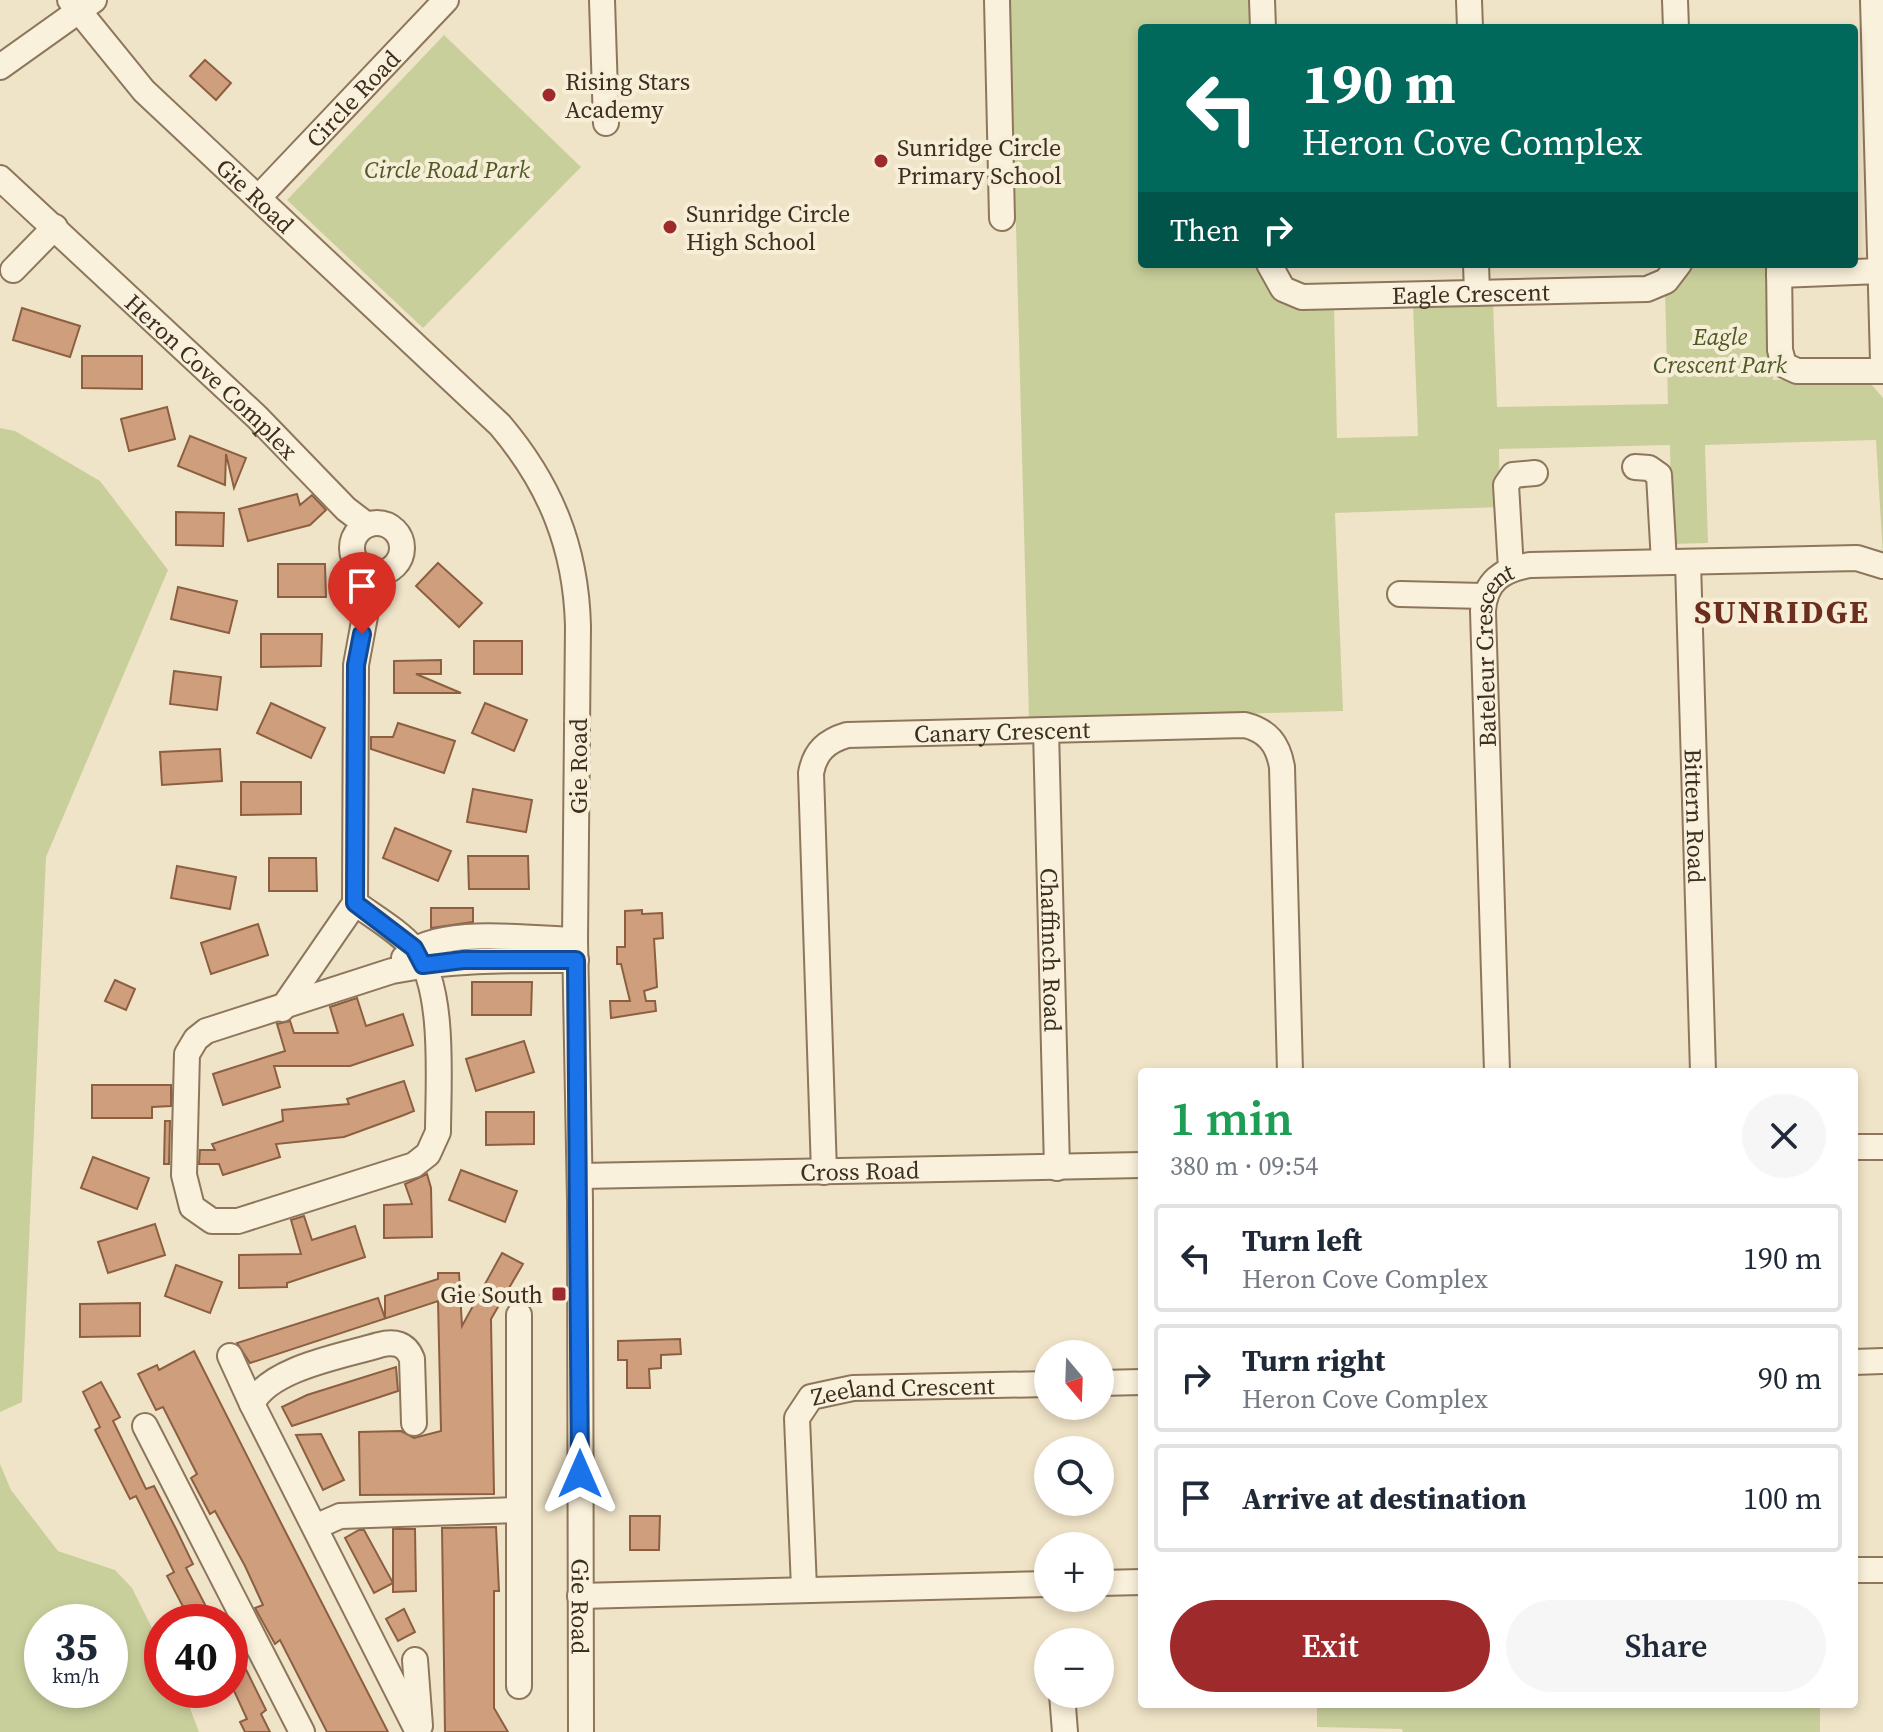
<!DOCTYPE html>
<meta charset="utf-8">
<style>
body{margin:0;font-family:"Source Serif 4",serif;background:#f6f6f7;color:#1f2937;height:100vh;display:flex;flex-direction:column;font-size:30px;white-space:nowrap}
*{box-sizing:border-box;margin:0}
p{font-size:26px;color:#747a83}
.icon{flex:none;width:44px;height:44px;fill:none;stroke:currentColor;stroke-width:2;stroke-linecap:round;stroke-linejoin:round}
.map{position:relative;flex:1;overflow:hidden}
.drawer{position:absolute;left:1138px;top:1068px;width:720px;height:640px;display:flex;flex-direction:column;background:#fff;border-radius:8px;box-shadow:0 4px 12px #0003}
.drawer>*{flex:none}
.top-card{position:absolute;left:1138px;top:24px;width:720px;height:244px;border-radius:8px;box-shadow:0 4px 12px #0003;background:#00695c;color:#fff;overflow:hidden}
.needle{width:52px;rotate:161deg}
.buttons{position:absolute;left:1034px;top:1340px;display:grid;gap:16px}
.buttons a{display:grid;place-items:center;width:80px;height:80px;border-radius:50%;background:#fff;box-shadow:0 4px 12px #0003;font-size:40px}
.speed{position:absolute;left:24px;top:1604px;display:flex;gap:16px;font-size:40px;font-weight:700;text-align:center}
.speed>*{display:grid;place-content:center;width:104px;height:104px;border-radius:50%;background:#fff;box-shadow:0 4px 12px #0003;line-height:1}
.speed small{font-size:20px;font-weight:400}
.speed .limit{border:12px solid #d22;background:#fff;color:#111}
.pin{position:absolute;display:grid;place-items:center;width:68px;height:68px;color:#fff;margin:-82px -34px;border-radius:50% 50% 50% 0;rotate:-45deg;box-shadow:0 0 8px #0007}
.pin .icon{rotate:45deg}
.me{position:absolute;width:88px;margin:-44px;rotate:0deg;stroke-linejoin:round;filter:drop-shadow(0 0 6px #0008)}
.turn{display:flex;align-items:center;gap:28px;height:168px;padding:0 32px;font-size:36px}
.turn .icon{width:104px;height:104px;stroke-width:2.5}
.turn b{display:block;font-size:56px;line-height:68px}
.then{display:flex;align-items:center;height:76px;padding:0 32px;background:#0003;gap:16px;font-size:30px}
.round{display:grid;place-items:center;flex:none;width:84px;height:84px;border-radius:42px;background:#f6f6f7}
.summary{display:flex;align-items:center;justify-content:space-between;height:136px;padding:0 32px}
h1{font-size:48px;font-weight:600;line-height:60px;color:#1e9e55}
.action{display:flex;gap:16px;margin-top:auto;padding:16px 32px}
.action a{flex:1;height:92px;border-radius:48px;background:#9e2a2b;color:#fff;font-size:32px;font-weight:600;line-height:92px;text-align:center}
.action a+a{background:#f6f6f7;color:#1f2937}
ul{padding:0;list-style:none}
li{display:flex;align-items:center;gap:24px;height:108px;margin:0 16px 12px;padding:0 16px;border:4px solid #e0e1e3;border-radius:8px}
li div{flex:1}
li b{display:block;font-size:30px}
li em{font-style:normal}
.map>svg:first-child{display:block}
</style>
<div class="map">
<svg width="1883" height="1732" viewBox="0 0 1883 1732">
<rect width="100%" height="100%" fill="#f0e4c8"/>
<!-- green -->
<g fill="#c9cf9b" fill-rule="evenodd">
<polygon points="1010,0 1252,0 1253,28 1142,28 1142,264 1259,264 1269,289 1334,306 1337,438 1418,436 1413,305 1493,302 1497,407 1668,404 1665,292 1690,264 1770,264 1773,380 1866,378 1883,398 1883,556 1876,440 1705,445 1708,543 1672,544 1670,445 1499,449 1500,507 1335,513 1343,711 1029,720"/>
<polygon points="444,35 581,167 423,328 287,200"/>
<polygon points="0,428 15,431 100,481 168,570 46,857 22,1402 0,1412"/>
<path d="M 0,1464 L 11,1490 L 58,1551 L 115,1570 L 132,1588 L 162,1648 L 162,1690 L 183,1690 L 199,1732 L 0,1732 ZM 110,1622 L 110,1690 L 42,1690 L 42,1622 Z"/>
<polygon points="1317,1704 1820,1704 1820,1732 1403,1732 1402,1729 1317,1727"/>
</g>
<!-- building -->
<g fill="#cf9f7d" stroke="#8d5f41" stroke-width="2">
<polygon points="205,60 231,83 216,100 190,76"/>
<polygon points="22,308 80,326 70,357 13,340"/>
<polygon points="82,356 142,356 142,389 82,388"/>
<polygon points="167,407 175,439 129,451 121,419"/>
<polygon points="190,436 246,458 234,488 226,454 225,485 178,466"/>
<polygon points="297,494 300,505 312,495 326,510 310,525 248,541 239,509"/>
<polygon points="176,512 224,513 223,546 176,545"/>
<polygon points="438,563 482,603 459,627 416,586"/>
<polygon points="278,564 325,564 326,597 278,597"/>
<polygon points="178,587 237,601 229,633 171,619"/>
<polygon points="261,634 322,634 321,666 261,667"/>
<rect x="474" y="641" width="48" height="33"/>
<polygon points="441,660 441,674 416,674 461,693 394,693 394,661"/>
<polygon points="174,671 221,677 217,710 170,704"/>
<polygon points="271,703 325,728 311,758 257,733"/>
<polygon points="485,703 527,720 514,751 472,733"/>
<polygon points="398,723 455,741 444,773 371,749 371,737 393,737"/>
<polygon points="220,749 222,781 162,785 160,752"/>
<polygon points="241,782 301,782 301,814 241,815"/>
<polygon points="473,789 532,800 526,832 467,822"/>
<polygon points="395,828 451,851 438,881 383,858"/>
<polygon points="468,856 528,856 529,889 469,889"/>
<polygon points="269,858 316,858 317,891 269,891"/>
<polygon points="177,866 236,877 230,909 171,898"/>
<polygon points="431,908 473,908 473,922 431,928"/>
<polygon points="642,910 642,914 662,913 663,938 654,939 657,987 644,991 646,1001 655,1001 656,1011 611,1018 610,1001 630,1001 621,964 617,964 617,947 625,947 625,911"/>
<polygon points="258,924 268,955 211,974 201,943"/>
<polygon points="115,980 135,989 126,1010 105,1001"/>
<polygon points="472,982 532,982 531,1015 472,1015"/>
<polygon points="357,998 366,1026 403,1014 413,1045 350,1066 274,1066 280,1087 223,1105 213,1074 285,1051 277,1024 290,1021 294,1033 338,1033 330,1007"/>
<polygon points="524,1041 534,1072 476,1091 466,1059"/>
<polygon points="404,1081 414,1111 404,1115 344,1137 276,1144 280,1157 223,1175 219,1164 199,1164 200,1150 215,1150 212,1144 283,1121 282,1110 349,1104 347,1099"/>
<polygon points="92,1085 171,1085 171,1106 152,1107 152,1118 92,1118"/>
<polygon points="486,1112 534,1112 534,1144 486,1145"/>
<polygon points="165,1121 170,1121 169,1164 164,1164"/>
<polygon points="93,1157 149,1178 137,1209 81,1188"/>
<polygon points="461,1170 517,1191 505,1222 449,1200"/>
<polygon points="427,1174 431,1188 432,1237 384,1238 384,1205 412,1204 405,1184"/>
<polygon points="304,1216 312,1240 355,1226 365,1257 287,1283 287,1287 239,1288 239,1255 301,1254 291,1220"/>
<polygon points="155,1224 165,1255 108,1273 98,1242"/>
<polygon points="502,1253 523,1264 491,1319 494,1494 360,1495 359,1432 401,1431 414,1438 441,1431 438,1301 250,1363 237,1343 378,1298 385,1318 385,1296 438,1279 438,1273 459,1273 462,1326"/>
<polygon points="176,1265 222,1282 210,1313 165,1296"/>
<polygon points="140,1303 140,1336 80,1337 80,1304"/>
<polygon points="680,1339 681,1354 661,1355 661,1368 649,1369 650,1388 627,1388 627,1360 618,1360 618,1341"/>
<polygon points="194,1351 283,1527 388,1732 327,1732 280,1640 275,1644 255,1608 263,1605 245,1566 215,1511 210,1514 191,1478 197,1474 163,1407 156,1410 138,1374 157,1365 159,1370"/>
<polygon points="396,1367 398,1391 292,1426 282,1407 307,1395"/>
<polygon points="101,1382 120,1417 113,1421 146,1489 154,1486 176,1529 193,1564 186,1568 214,1622 191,1622 167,1576 174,1572 136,1496 130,1499 95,1430 100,1427 83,1392"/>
<polygon points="321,1434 344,1480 323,1490 296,1435"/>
<polygon points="630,1516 660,1516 659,1550 630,1550"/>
<polygon points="496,1527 499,1591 494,1591 494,1708 508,1732 445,1732 442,1528"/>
<polygon points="393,1529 415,1529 416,1591 393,1592"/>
<polygon points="359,1530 364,1530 393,1583 374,1593 345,1538"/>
<polygon points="404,1609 415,1632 398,1641 386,1619"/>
<polygon points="230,1637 266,1710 261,1714 270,1732 245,1732 240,1722 247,1719 230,1682"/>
</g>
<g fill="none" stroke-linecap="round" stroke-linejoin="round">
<defs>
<g id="minor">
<path id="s1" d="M 70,0 L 144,91 L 500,425 C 550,484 576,547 578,626 L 575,940 L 580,1201 L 581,1732"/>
<polyline points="602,0 606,123"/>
<polyline points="997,0 1002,218"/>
<polyline points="1262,0 1263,28"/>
<polyline points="1469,0 1470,28"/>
<polyline points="1675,0 1676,28"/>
<polyline points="1873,0 1883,361"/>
<polyline points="0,67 94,0"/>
<path id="s2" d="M 0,178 L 257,417 L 346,509 L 367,525"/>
<path id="s3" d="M 259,197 L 446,0"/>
<path id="s4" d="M 1269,264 L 1283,289 L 1302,297 L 1647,289 L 1666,281 L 1679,264"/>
<polyline points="1476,264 1477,293"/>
<polyline points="1779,264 1780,350 1784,365 1797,371 1883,371"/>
<polyline points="13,270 55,227"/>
<polyline points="1779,275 1880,271"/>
<polyline points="1635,467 1649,468 1659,475 1664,562"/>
<circle cx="377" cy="548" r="25"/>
<path id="s5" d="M 1688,562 L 1703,1072"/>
<polyline points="1511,569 1506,485 1513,475 1535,473"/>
<polyline points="1400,594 1484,596"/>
<path id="s6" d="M 1046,730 L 1057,1168"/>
<path d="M 355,903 C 374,917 399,931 414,949 C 446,985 438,1085 438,1132 L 428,1154 L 414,1165 L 238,1221 L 212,1221 L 192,1207 L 184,1175 L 187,1054 L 196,1039 L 206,1031 L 392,971 C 453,959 513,960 576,960"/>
<path d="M 404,958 C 436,925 530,939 575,940"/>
<polyline points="282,1009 355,903 356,665 373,573"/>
<path id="s7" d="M 1497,1072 L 1483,611 C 1485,581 1502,570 1530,565 L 1857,558 L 1883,566"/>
<polyline points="1854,1147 1883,1147"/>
<path id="s8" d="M 824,1172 L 811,773 C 815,751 827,741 847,735 L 1245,725 C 1268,731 1278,744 1282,767 L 1290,1072"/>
<path id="s9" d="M 580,1176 L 1142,1165"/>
<polyline points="519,1315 519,1686"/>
<polyline points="230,1356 252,1404"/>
<polyline points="1854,1362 1883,1361"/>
<polyline points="1100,1383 1142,1382"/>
<path d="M 414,1423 L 412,1359 C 406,1343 394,1341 379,1345 C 343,1356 269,1368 252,1404 L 418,1732"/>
<polyline points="145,1426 302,1732"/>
<polyline points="315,1527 340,1516 519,1510"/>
<polyline points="1854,1570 1883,1570"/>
<polyline points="1100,1583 1142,1582"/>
<path id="s10" d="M 804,1588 L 797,1418 L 811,1397 L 853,1388 L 1048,1384"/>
<polyline points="580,1596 1048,1584"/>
<polyline points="415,1660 420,1726"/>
<polyline points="1062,1694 1065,1732"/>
</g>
</defs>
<!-- minor casing -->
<use href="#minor" stroke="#8d765c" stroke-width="28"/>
<!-- minor -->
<use href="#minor" stroke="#faf1dc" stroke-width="24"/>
</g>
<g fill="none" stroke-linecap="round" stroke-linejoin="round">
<defs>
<polyline id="route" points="362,634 356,665 355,903 414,948 423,965 463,960 576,960 580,1474"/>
</defs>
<!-- route casing -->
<use href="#route" stroke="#114b97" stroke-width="20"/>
<!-- route -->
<use href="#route" stroke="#1a73e8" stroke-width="14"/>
</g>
<!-- markers -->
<g fill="#9e2a2b" stroke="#f7eed8" stroke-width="3">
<circle cx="549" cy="95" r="8"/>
<circle cx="881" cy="161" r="8"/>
<circle cx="670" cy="227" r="8"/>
<rect x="551" y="1286" width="16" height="16" rx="4"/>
</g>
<g text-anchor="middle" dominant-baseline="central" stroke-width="8" stroke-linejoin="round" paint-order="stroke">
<!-- poi labels -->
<g font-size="24" fill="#3d2e20" stroke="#f7eed8" text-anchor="start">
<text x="565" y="81">Rising Stars<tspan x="565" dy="28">Academy</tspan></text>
<text x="897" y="147">Sunridge Circle<tspan x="897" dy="28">Primary School</tspan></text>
<text x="686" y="213">Sunridge Circle<tspan x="686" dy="28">High School</tspan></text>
<text x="543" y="1294" text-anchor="end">Gie South</text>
</g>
<!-- street labels -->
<g font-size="24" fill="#3d2e20" stroke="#f7eed8">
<text stroke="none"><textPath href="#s3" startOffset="136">Circle Road</textPath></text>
<text stroke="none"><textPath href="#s1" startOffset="270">Gie Road</textPath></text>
<text stroke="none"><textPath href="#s4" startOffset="218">Eagle Crescent</textPath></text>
<text stroke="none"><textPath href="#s2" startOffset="290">Heron Cove Complex</textPath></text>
<text stroke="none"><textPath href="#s7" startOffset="420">Bateleur Crescent</textPath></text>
<text stroke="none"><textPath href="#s8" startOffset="610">Canary Crescent</textPath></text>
<text transform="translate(578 766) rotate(-90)">Gie Road</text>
<text stroke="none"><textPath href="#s5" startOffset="254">Bittern Road</textPath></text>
<text stroke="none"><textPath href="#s6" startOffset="220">Chaffinch Road</textPath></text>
<text stroke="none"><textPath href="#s9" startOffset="280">Cross Road</textPath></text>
<text stroke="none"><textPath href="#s10" startOffset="288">Zeeland Crescent</textPath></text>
<text stroke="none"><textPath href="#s1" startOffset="1806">Gie Road</textPath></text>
</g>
<!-- park labels -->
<g font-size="24" font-style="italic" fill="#4d5a26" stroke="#f7eed8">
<text x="447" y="169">Circle Road Park</text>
<text x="1720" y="336">Eagle<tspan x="1720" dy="28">Crescent Park</tspan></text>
</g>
<!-- district labels -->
<g font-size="32" font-weight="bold" letter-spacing="2" fill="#6b2e1e" stroke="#f7eed8">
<text x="1782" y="612">SUNRIDGE</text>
</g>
</g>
</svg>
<div class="buttons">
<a><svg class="needle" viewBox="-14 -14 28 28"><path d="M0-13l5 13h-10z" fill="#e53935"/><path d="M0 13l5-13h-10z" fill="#747a83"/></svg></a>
<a><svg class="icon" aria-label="search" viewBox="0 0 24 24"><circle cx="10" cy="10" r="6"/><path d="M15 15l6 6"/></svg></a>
<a>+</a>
<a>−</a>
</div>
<div class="speed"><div>35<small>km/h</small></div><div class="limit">40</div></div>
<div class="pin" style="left:362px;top:634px;background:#d93025"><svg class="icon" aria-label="arrive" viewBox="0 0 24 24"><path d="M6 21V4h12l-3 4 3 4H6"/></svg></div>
<svg class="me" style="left:580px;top:1474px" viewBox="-20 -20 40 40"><path d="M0-17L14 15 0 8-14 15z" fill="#1a73e8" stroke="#fff" stroke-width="4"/></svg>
<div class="top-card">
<div class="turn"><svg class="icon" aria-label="left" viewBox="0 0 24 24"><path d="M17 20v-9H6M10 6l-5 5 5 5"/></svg><div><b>190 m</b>Heron Cove Complex</div></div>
<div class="then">Then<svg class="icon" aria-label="right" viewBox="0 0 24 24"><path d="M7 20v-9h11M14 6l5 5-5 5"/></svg></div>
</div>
<section class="drawer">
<div class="summary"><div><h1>1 min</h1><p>380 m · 09:54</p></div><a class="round"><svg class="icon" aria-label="close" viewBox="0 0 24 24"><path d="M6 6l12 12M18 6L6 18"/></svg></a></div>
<ul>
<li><svg class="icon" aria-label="left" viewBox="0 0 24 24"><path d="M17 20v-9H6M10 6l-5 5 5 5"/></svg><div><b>Turn left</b><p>Heron Cove Complex</p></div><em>190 m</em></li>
<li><svg class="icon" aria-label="right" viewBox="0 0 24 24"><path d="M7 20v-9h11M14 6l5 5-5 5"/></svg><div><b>Turn right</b><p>Heron Cove Complex</p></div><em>90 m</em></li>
<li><svg class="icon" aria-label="arrive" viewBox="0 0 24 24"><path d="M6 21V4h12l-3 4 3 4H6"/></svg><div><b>Arrive at destination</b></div><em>100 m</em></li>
</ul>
<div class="action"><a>Exit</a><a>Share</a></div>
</section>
</div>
